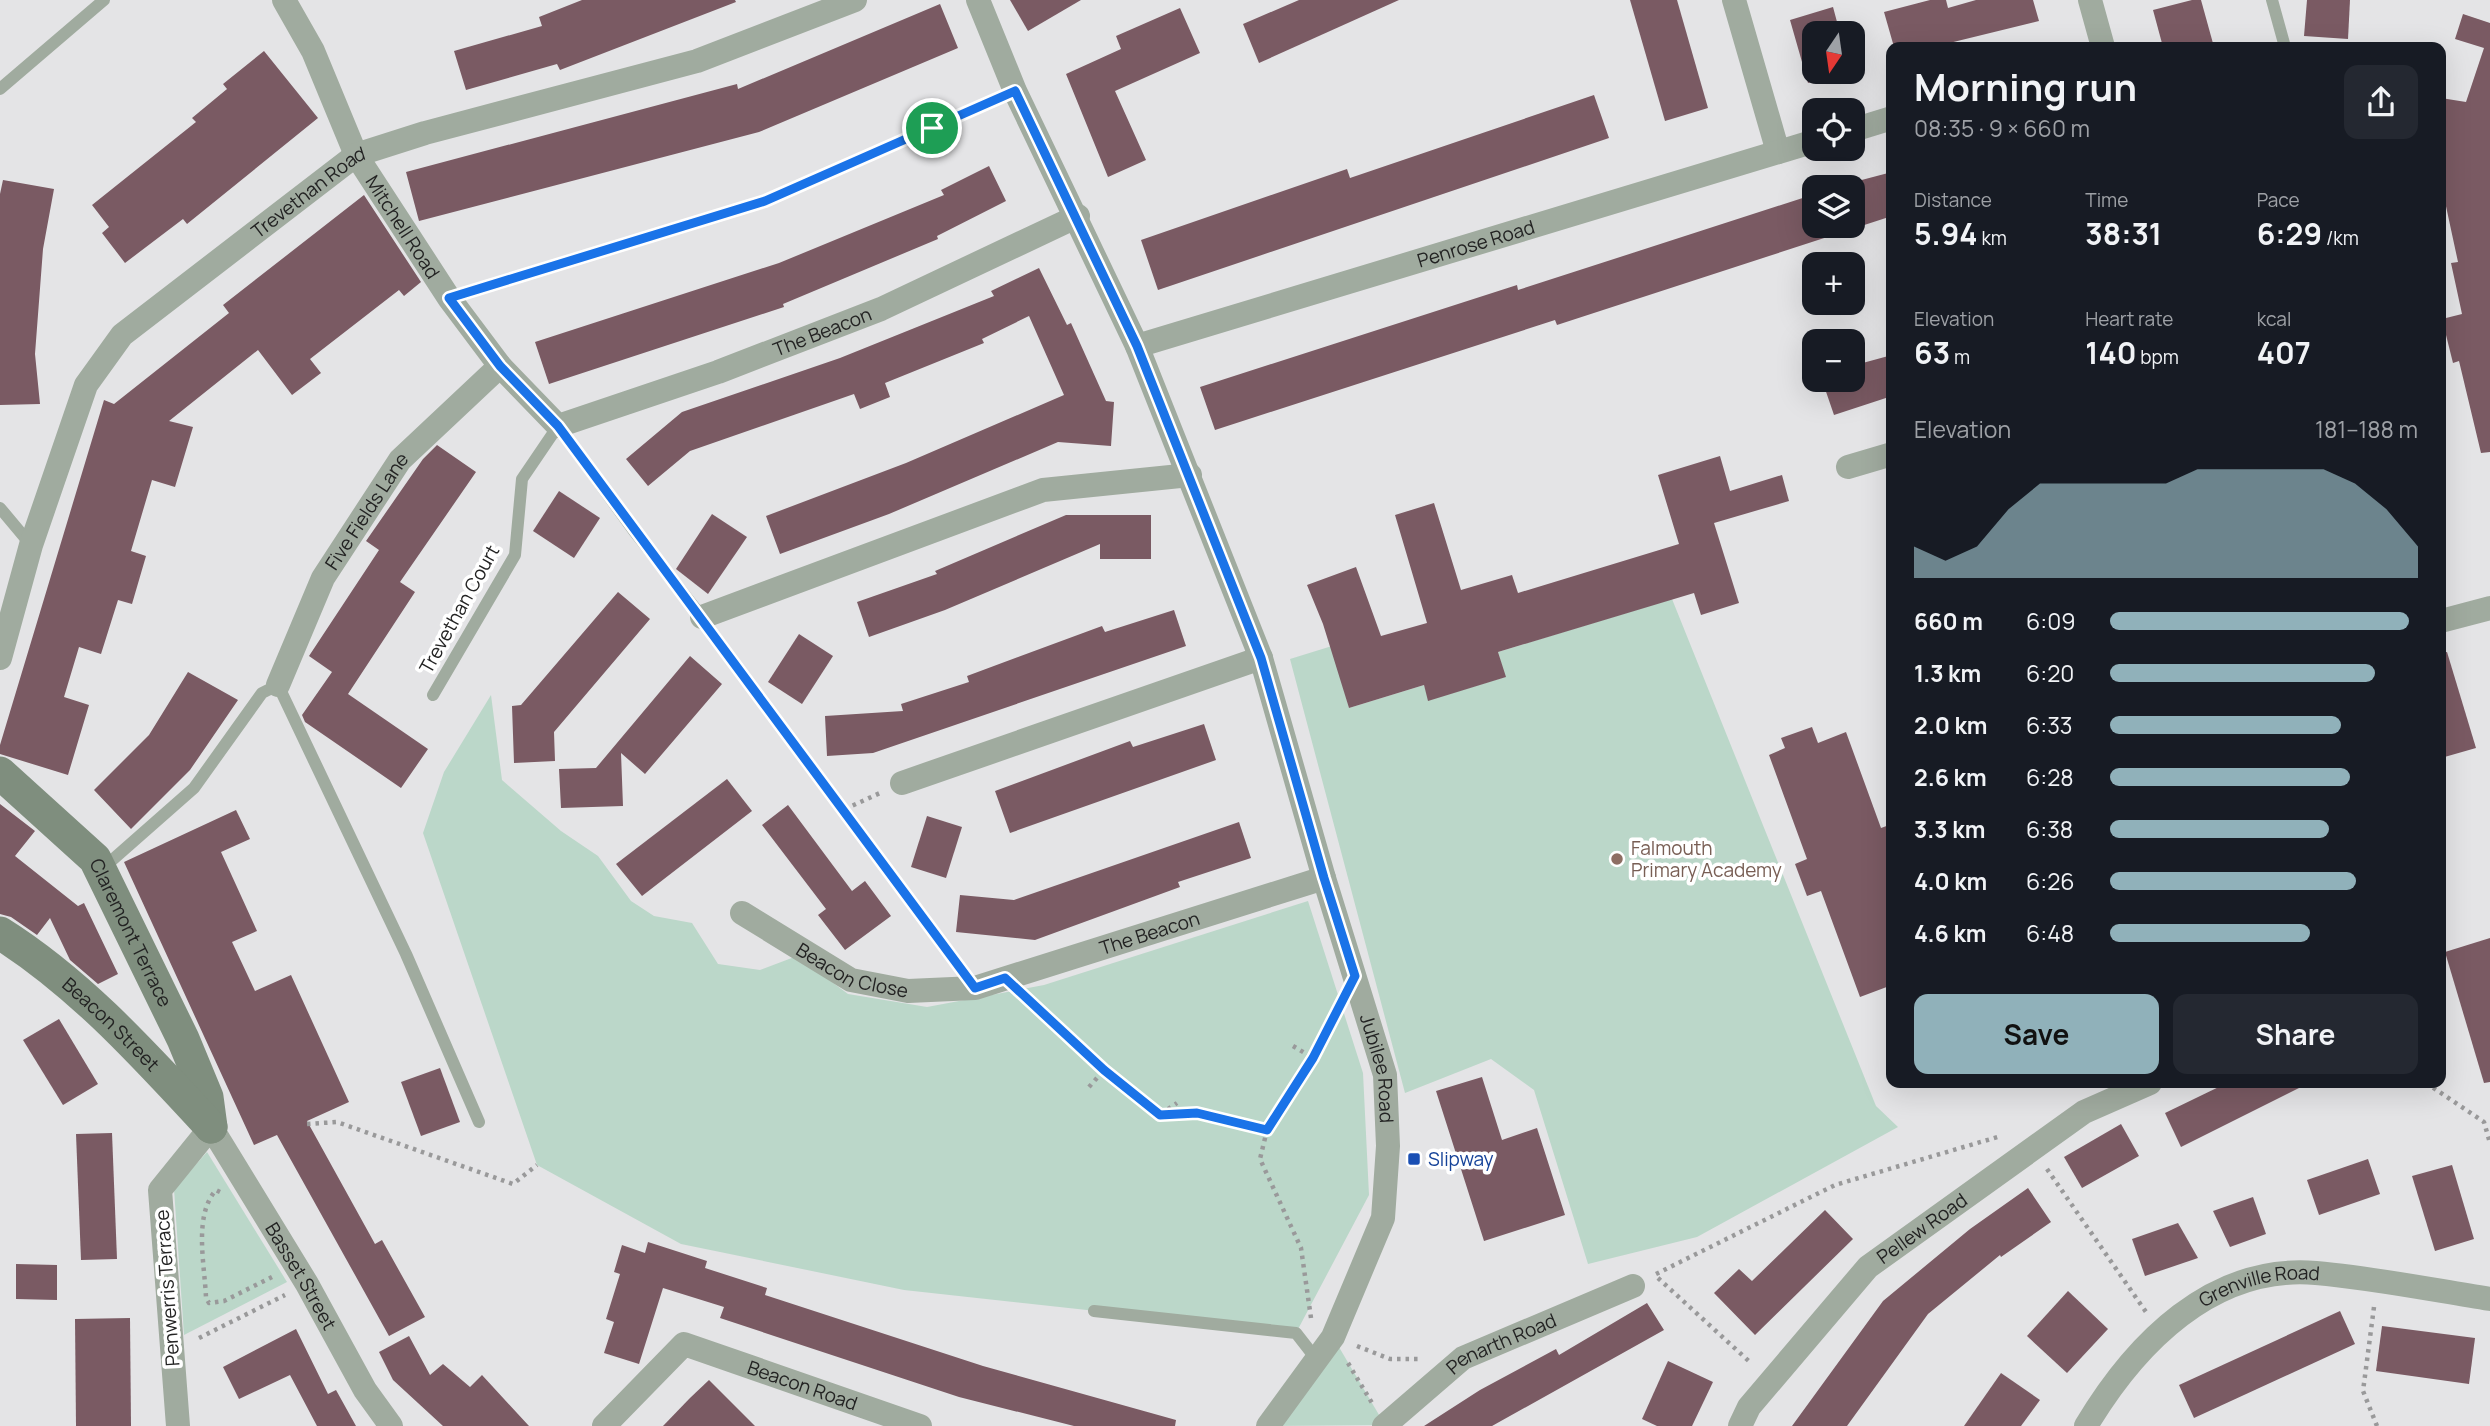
<!DOCTYPE html>
<html lang="en">
<head>
<meta charset="utf-8">
<style>
	:root { --surface:#171b24; --page:#242831; --text:#f1f3f6; --muted:#9ea1a6; --accent:#90b1ba }
	body { margin:0; font-family:Manrope,sans-serif; background:var(--page); color:var(--text); height:100vh; display:flex; flex-direction:column; font-size:26px; white-space:nowrap }
	* { box-sizing:border-box; margin:0 }
	p { font-size:23px; color:var(--muted) }
	.icon { flex:none; width:38px; height:38px; fill:none; stroke:currentColor; stroke-width:2; stroke-linecap:round; stroke-linejoin:round }
	.map { position:relative; flex:1; overflow:hidden }
	.drawer { position:absolute; left:1886px; top:42px; width:560px; height:1046px; display:flex; flex-direction:column; background:var(--surface); border-radius:14px; box-shadow:0 7px 28px #0002 }
	.drawer>* { flex:none }
	.needle { width:46px; rotate:193deg }
	.buttons { position:absolute; left:1802px; top:21px; display:grid; gap:14px }
	.buttons a { display:grid; place-items:center; width:63px; height:63px; border-radius:14px; background:var(--surface); box-shadow:0 7px 28px #0002; font-size:35px }
	.pin { position:absolute; display:grid; place-items:center; width:60px; height:60px; color:#fff; margin:-30px; border:4px solid #fff; border-radius:50%; box-shadow:0 2px 7px #0007 }
	.round { display:grid; place-items:center; flex:none; width:74px; height:74px; border-radius:14px; background:var(--page) }
	.overview { display:flex; align-items:center; justify-content:space-between; height:119px; padding:0 28px }
	h1 { font-size:38px; font-weight:700; line-height:52px }
	.figures { display:grid; grid-template-columns:repeat(3,1fr); gap:10px; height:119px; padding:7px 28px }
	.figures div { display:grid; align-content:center }
	.figures b { font-size:30px; font-weight:700 }
	.figures small { font-size:19px; font-weight:400 }
	.figures p { font-size:19px }
	.chart { height:196px; padding:14px 28px }
	.chart p { display:flex; justify-content:space-between }
	.chart svg { width:100%; height:126px; margin-top:7px; fill:var(--accent); opacity:.7 }
	.cta { display:flex; gap:14px; margin-top:auto; padding:14px 28px }
	.cta a { flex:1; height:80px; border-radius:14px; background:var(--accent); color:#111; font-size:28px; font-weight:700; line-height:80px; text-align:center }
	.cta a+a { background:var(--page); color:var(--text) }
	ul { padding:0 28px; list-style:none; font-size:23px }
	li { display:grid; grid-template-columns:112px 84px 1fr; align-items:center; height:52px }
	li i { height:18px; border-radius:9px; background:var(--accent) }
	.map>svg:first-child { display:block }
	.green { fill:#bbd7c9 }
	.building { fill:#7a5a63 }
	.lines { fill:none; stroke-linecap:round; stroke-linejoin:round }
	.path { stroke:#99999a; stroke-width:4.5; stroke-dasharray:3.5 5; stroke-linecap:butt }
	.lane { stroke:#a0ab9f; stroke-width:12 }
	.street { stroke:#a0ab9f; stroke-width:24 }
	.secondary { stroke:#7f8e7e; stroke-width:33 }
	.route-casing { stroke:#fff; stroke-width:14 }
	.route { stroke:#1a73e8; stroke-width:9 }
	.education-dot { fill:#8d6e63; stroke:#fff; stroke-width:2.5 }
	.transit-dot { fill:#1a4fb4; stroke:#fff; stroke-width:2.5 }
	.labels { text-anchor:middle; dominant-baseline:central; stroke-width:7; stroke-linejoin:round; paint-order:stroke }
	.street-label { font-size:19px; fill:#232323; stroke:#fff }
	.education-label { font-size:19px; fill:#785e54; stroke:#fff; text-anchor:start }
	.transit-label { font-size:19px; fill:#164399; stroke:#fff; text-anchor:start }
</style>
</head>
<body>
<div class="map">
<svg width="2490" height="1426" viewBox="0 0 2490 1426">
	<rect width="100%" height="100%" fill="#e4e4e6"/>
	<g class="green">
		<path d="M1672,599L1876,1106L1898,1127L1697,1237L1588,1264L1534,1090L1491,1059L1405,1093L1290,659L1332,646L1349,708L1424,685L1429,700L1505,677L1498,652Z"/>
		<path d="M491,695L502,780L561,831L598,856L631,901L654,916L692,923L718,964L760,970L797,956L848,994L927,1007L1044,985L1308,901L1363,1073L1369,1195L1296,1333L904,1290L681,1244L537,1165L423,833L444,772Z"/>
		<path d="M207,1152L287,1282L184,1335L174,1189Z"/>
		<path d="M1333,1337L1385,1425L1268,1426Z"/>
	</g>
	<g class="building">
		<path d="M582,0H735L736,2L560,70L557,64L466,90L454,51L542,26L539,17Z"/>
		<path d="M1010,0H1081L1028,31Z"/>
		<path d="M1299,0H1399L1259,63L1243,24Z"/>
		<path d="M1630,0H1677L1708,108L1665,121Z"/>
		<path d="M1930,0H1946L1948,8L1976,0H2033L2039,21L1933,47H1894L1884,12Z"/>
		<path d="M2192,0H2201L2214,47H2163L2153,10Z"/>
		<path d="M2307,0H2350L2348,39L2304,36Z"/>
		<path d="M940,4L958,48L759,132L419,221L406,172L737,84L738,89Z"/>
		<path d="M1833,7L1840,33H1815V72H1845L1808,83L1790,20Z"/>
		<path d="M1180,8L1200,53L1115,91L1146,160L1108,177L1066,74L1121,49L1116,36Z"/>
		<path d="M2463,14L2490,23V452L2481,453L2459,361L2453,363L2442,319L2462,314L2451,263L2458,262L2441,183V98L2466,102L2484,48L2455,39Z"/>
		<path d="M264,51L318,118L187,224L183,219L125,263L102,233L109,227L92,205L196,122L192,118L227,89L223,84Z"/>
		<path d="M1594,95L1609,138L1158,290L1141,240L1347,169L1350,178Z"/>
		<path d="M989,166L1006,201L937,236L938,239L783,304L784,307L549,384L535,342L779,263L944,195L941,190Z"/>
		<path d="M1892,172V216L1557,325L1555,320L1215,430L1200,387L1517,285L1518,290L1815,194V226H1853V187H1835Z"/>
		<path d="M3,180L54,189L43,249L35,354L40,404L0,405V194Z"/>
		<path d="M364,195L421,282L404,296L399,290L310,359L321,373L292,395L258,350L169,421L193,427L175,487L152,480L131,551L146,556L132,604L118,600L101,654L79,647L64,697L89,705L68,775L0,754V745L104,400L114,404L229,313L223,305Z"/>
		<path d="M1039,268L1067,325L1071,323L1106,401L1114,402L1111,446L1058,442L889,514L780,554L766,516L906,463L1064,395L1029,316L982,339L984,343L885,383L890,397L860,409L854,394L690,451L648,486L626,459L682,412L840,358L994,296L991,291Z"/>
		<path d="M1853,345L1859,364L1892,355V396L1834,415L1822,380H1853Z"/>
		<path d="M437,445L476,472L400,582L415,592L348,694L428,749L401,788L305,722L302,715L332,672L309,656L379,550L366,541L423,459Z"/>
		<path d="M1720,456L1730,491L1782,475L1789,501L1714,523L1739,603L1701,615L1694,593L1498,652L1506,677L1428,701L1424,685L1349,708L1323,624L1307,585L1356,567L1381,636L1427,623L1395,515L1434,503L1461,590L1512,575L1518,593L1679,544L1658,475Z"/>
		<path d="M559,491L600,518L574,558L533,531Z"/>
		<path d="M712,514L747,537L708,594L676,569Z"/>
		<path d="M1066,515H1151V559H1100V544L945,610L869,637L857,602L937,574L935,571Z"/>
		<path d="M618,592L650,619L554,732L555,761L514,763L512,706L521,705Z"/>
		<path d="M1174,610L1186,646L873,753L827,756L825,716L903,711L901,704L969,682L967,676L1102,626L1105,632Z"/>
		<path d="M799,634L833,656L802,704L768,682Z"/>
		<path d="M2447,652L2476,748L2441,758V653Z"/>
		<path d="M690,656L722,684L645,774L621,753L623,806L561,808L559,769L596,768Z"/>
		<path d="M188,672L238,700L190,770L131,829L94,790L149,735Z"/>
		<path d="M1204,724L1216,760L1010,833L995,791L1130,741L1133,747Z"/>
		<path d="M1812,727L1818,743L1846,732L1881,828L1892,824V985L1860,997L1821,891L1807,896L1795,864L1807,859L1769,755L1785,748L1781,738Z"/>
		<path d="M727,779L752,811L642,896L616,864Z"/>
		<path d="M0,804L35,831L15,856L78,906L84,903L118,974L98,984L70,960L50,918L37,935L11,917L0,914Z"/>
		<path d="M788,805L852,891L865,881L891,916L845,950L818,915L826,909L762,825Z"/>
		<path d="M236,810L250,839L221,852L257,931L232,942L255,991L291,975L349,1102L307,1121L375,1244L382,1240L425,1317L389,1336L277,1135L254,1145L124,862Z"/>
		<path d="M927,816L962,827L946,878L911,867Z"/>
		<path d="M1239,822L1251,858L1178,882L1180,887L1035,940L956,932L960,895L1014,900Z"/>
		<path d="M2490,938V1082L2484,1083L2445,952Z"/>
		<path d="M59,1019L98,1084L63,1105L23,1040Z"/>
		<path d="M440,1068L460,1122L421,1136L401,1082Z"/>
		<path d="M1482,1077L1502,1140L1537,1128L1565,1215L1484,1241L1436,1091Z"/>
		<path d="M2227,1083H2309L2181,1147L2165,1113Z"/>
		<path d="M2121,1124L2139,1156L2082,1188L2064,1157Z"/>
		<path d="M112,1133L117,1259L81,1260L76,1134Z"/>
		<path d="M2368,1159L2380,1194L2319,1215L2307,1180Z"/>
		<path d="M2452,1165L2474,1239L2435,1251L2412,1176Z"/>
		<path d="M2028,1188L2051,1222L2001,1257L2000,1255L1928,1314L1847,1426H1792L1883,1301L1970,1229Z"/>
		<path d="M2253,1197L2266,1234L2230,1247L2213,1211Z"/>
		<path d="M1825,1210L1853,1239L1755,1335L1714,1293L1739,1269L1752,1281Z"/>
		<path d="M2178,1223L2198,1258L2145,1276L2132,1239Z"/>
		<path d="M648,1242L707,1261L705,1268L767,1288L765,1295L983,1366L1176,1420L1175,1426H1074L959,1397L720,1318L724,1307L663,1288L639,1364L604,1353L614,1322L606,1319L620,1274L614,1272L622,1245L645,1253Z"/>
		<path d="M16,1264L57,1265V1300L16,1299Z"/>
		<path d="M2068,1291L2108,1329L2067,1373L2027,1336Z"/>
		<path d="M1647,1303L1664,1330L1492,1426H1424L1480,1390L1556,1349L1559,1355Z"/>
		<path d="M2340,1311L2355,1344L2194,1418L2179,1385Z"/>
		<path d="M130,1318L131,1426H76L75,1319Z"/>
		<path d="M2382,1326L2475,1338L2469,1384L2376,1371Z"/>
		<path d="M296,1329L328,1394L336,1390L356,1426H317L290,1375L239,1399L223,1367Z"/>
		<path d="M409,1336L430,1375L443,1364L470,1387L482,1375L529,1426H443L393,1380L379,1352Z"/>
		<path d="M1668,1361L1713,1382L1692,1426H1657L1642,1419Z"/>
		<path d="M2001,1373L2040,1400L2021,1426H1964Z"/>
		<path d="M709,1380L755,1426H663L690,1398Z"/>
	</g>
	<g class="lines">
		<g class="path">
			<path d="M717,638L957,963"/>
			<path d="M845,809L880,793"/>
			<path d="M1025,998L1104,1070L1160,1115L1197,1113L1267,1130"/>
			<path d="M1293,1046L1313,1058"/>
			<path d="M2426,1083L2484,1122L2490,1143"/>
			<path d="M1089,1087L1104,1070"/>
			<path d="M1161,1114L1177,1103"/>
			<path d="M307,1124L337,1122L513,1184L537,1165"/>
			<path d="M2047,1169L2146,1312"/>
			<path d="M220,1192L216,1190C193,1216 205,1266 206,1298L209,1303L224,1301L272,1277"/>
			<path d="M1656,1274L1835,1185L2001,1136"/>
			<path d="M1658,1278L1752,1364"/>
			<path d="M2374,1307L2363,1391L2377,1426"/>
			<path d="M1311,1318L1301,1248L1260,1159L1267,1130L1313,1058L1336,1013"/>
			<path d="M199,1338L285,1295"/>
			<path d="M1357,1346L1390,1359H1419"/>
			<path d="M1348,1363L1372,1403"/>
		</g>
		<g class="lane">
			<path d="M2272,0L2285,47"/>
			<path d="M0,89L104,0"/>
			<path d="M449,298L765,201L1015,91"/>
			<path d="M0,508L31,545"/>
			<path d="M433,695L515,555L522,479L558,426L634,531L702,617"/>
			<path d="M102,869L194,788L262,693L278,685L406,954L479,1122"/>
			<path d="M1094,1311L1296,1333L1317,1360"/>
		</g>
		<g class="street">
			<path id="s1" d="M284,0L313,51L356,155L449,298L500,366L558,426L718,372L881,309L1078,216"/>
			<path id="s2" d="M978,0L1015,91L1137,346L1261,658L1324,878L1385,1075L1388,1146L1383,1218L1333,1337L1268,1426"/>
			<path d="M1734,0L1778,152"/>
			<path d="M2090,0L2103,47"/>
			<path d="M1853,130L1892,118"/>
			<path id="s3" d="M1137,346L1815,141"/>
			<path d="M1848,467L1892,454"/>
			<path d="M702,617L1043,490L1190,475"/>
			<path d="M2441,621L2490,608"/>
			<path id="s4" d="M0,658L31,545L86,385L122,335L356,155L425,133L697,61L855,0"/>
			<path id="s5" d="M278,685L323,578L400,460L500,366"/>
			<path d="M902,783L1261,658"/>
			<path id="s6" d="M742,913L851,980L908,991L975,988L1324,878"/>
			<path id="s7" d="M178,1426L160,1190L211,1127L307,1284L365,1390L391,1426"/>
			<path id="s8" d="M604,1426L684,1344L920,1426"/>
			<path id="s9" d="M1384,1426L1463,1358L1633,1286"/>
			<path id="s10" d="M1740,1426L1749,1407L1868,1267L2084,1112L2150,1083"/>
			<path id="s11" d="M2086,1426C2135,1344 2212,1264 2316,1273C2374,1278 2433,1290 2490,1299"/>
		</g>
		<g class="secondary">
			<path id="s12" d="M0,773L95,859L183,1039L207,1097L211,1127"/>
			<path id="s13" d="M0,933C81,984 146,1057 211,1127"/>
		</g>
	</g>
	<g class="lines">
		<defs>
			<path id="route" d="M1015,91L1137,346L1261,658L1324,878L1355,976L1313,1058L1267,1130L1197,1113L1160,1115L1104,1070L1005,978L975,988L558,426L500,366L449,298L765,201Z"/>
		</defs>
		<use href="#route" class="route-casing"/>
		<use href="#route" class="route"/>
	</g>
	<circle class="education-dot" cx="1617" cy="859" r="7"/>
	<rect class="transit-dot" x="1407" y="1152" width="14" height="14" rx="3.5"/>
	<g class="labels">
		<g class="street-label">
			<text stroke="none"><textPath href="#s4" startOffset="583">Trevethan Road</textPath></text>
			<text stroke="none"><textPath href="#s1" startOffset="257">Mitchell Road</textPath></text>
			<text stroke="none"><textPath href="#s3" startOffset="354">Penrose Road</textPath></text>
			<text stroke="none"><textPath href="#s1" startOffset="791">The Beacon</textPath></text>
			<text stroke="none"><textPath href="#s5" startOffset="196">Five Fields Lane</textPath></text>
			<text transform="translate(459 609) rotate(-61)">Trevethan Court</text>
			<text stroke="none"><textPath href="#s6" startOffset="436">The Beacon</textPath></text>
			<text stroke="none"><textPath href="#s12" startOffset="210">Claremont Terrace</textPath></text>
			<text stroke="none"><textPath href="#s6" startOffset="126">Beacon Close</textPath></text>
			<text stroke="none"><textPath href="#s13" startOffset="144">Beacon Street</textPath></text>
			<text stroke="none"><textPath href="#s2" startOffset="1144">Jubilee Road</textPath></text>
			<text stroke="none"><textPath href="#s10" startOffset="271">Pellew Road</textPath></text>
			<text stroke="none"><textPath href="#s7" startOffset="492">Basset Street</textPath></text>
			<text transform="translate(167 1288) rotate(-94)">Penwerris Terrace</text>
			<text stroke="none"><textPath href="#s11" startOffset="233">Grenville Road</textPath></text>
			<text stroke="none"><textPath href="#s9" startOffset="145">Penarth Road</textPath></text>
			<text stroke="none"><textPath href="#s8" startOffset="240">Beacon Road</textPath></text>
		</g>
		<g class="education-label">
			<text x="1631" y="848">Falmouth<tspan x="1631" dy="22">Primary Academy</tspan></text>
		</g>
		<g class="transit-label">
			<text x="1428" y="1159">Slipway</text>
		</g>
	</g>
</svg>
<div class="buttons">
<a><svg class="needle" viewBox="-14 -14 28 28"><path d="M0-13l5 13h-10z" fill="#e53935"/><path d="M0 13l5-13h-10z" fill="#9ea1a6"/></svg></a>
<a><svg class="icon" aria-label="locate" viewBox="0 0 24 24"><circle cx="12" cy="12" r="6"/><path d="M12 2v4M12 18v4M2 12h4M18 12h4"/></svg></a>
<a><svg class="icon" aria-label="layers" viewBox="0 0 24 24"><path d="M12 4l9 5-9 5-9-5zM3 14l9 5 9-5"/></svg></a>
<a>+</a>
<a>−</a>
</div>
<div class="pin" style="left:932px;top:128px;background:#1e9e55"><svg class="icon" aria-label="arrive" viewBox="0 0 24 24"><path d="M6 21V4h12l-3 4 3 4H6"/></svg></div>
<section class="drawer">
<div class="overview"><div><h1>Morning run</h1><p>08:35 · 9 × 660 m</p></div><a class="round"><svg class="icon" aria-label="share" viewBox="0 0 24 24"><path d="M12 15V3M7 8l5-5 5 5M5 13v7h14v-7"/></svg></a></div>
<div class="figures">
<div><p>Distance</p><b>5.94<small> km</small></b></div>
<div><p>Time</p><b>38:31</b></div>
<div><p>Pace</p><b>6:29<small> /km</small></b></div>
</div>
<div class="figures">
<div><p>Elevation</p><b>63<small> m</small></b></div>
<div><p>Heart rate</p><b>140<small> bpm</small></b></div>
<div><p>kcal</p><b>407</b></div>
</div>
<div class="chart"><p><span>Elevation</span>181–188 m</p>
<svg viewBox="0 0 160 44" preserveAspectRatio="none"><path d="M0 44V33L10 38L20 33L30 20L40 11L50 11L60 11L70 11L80 11L90 6L100 6L110 6L120 6L130 6L140 11L150 20L160 33V44z"/></svg>
</div>
<ul>
<li><b>660 m</b>6:09<i style="width:97%"></i></li>
<li><b>1.3 km</b>6:20<i style="width:86%"></i></li>
<li><b>2.0 km</b>6:33<i style="width:75%"></i></li>
<li><b>2.6 km</b>6:28<i style="width:78%"></i></li>
<li><b>3.3 km</b>6:38<i style="width:71%"></i></li>
<li><b>4.0 km</b>6:26<i style="width:80%"></i></li>
<li><b>4.6 km</b>6:48<i style="width:65%"></i></li>
</ul>
<div class="cta"><a>Save</a><a>Share</a></div>
</section>
</div>
</body>
</html>
